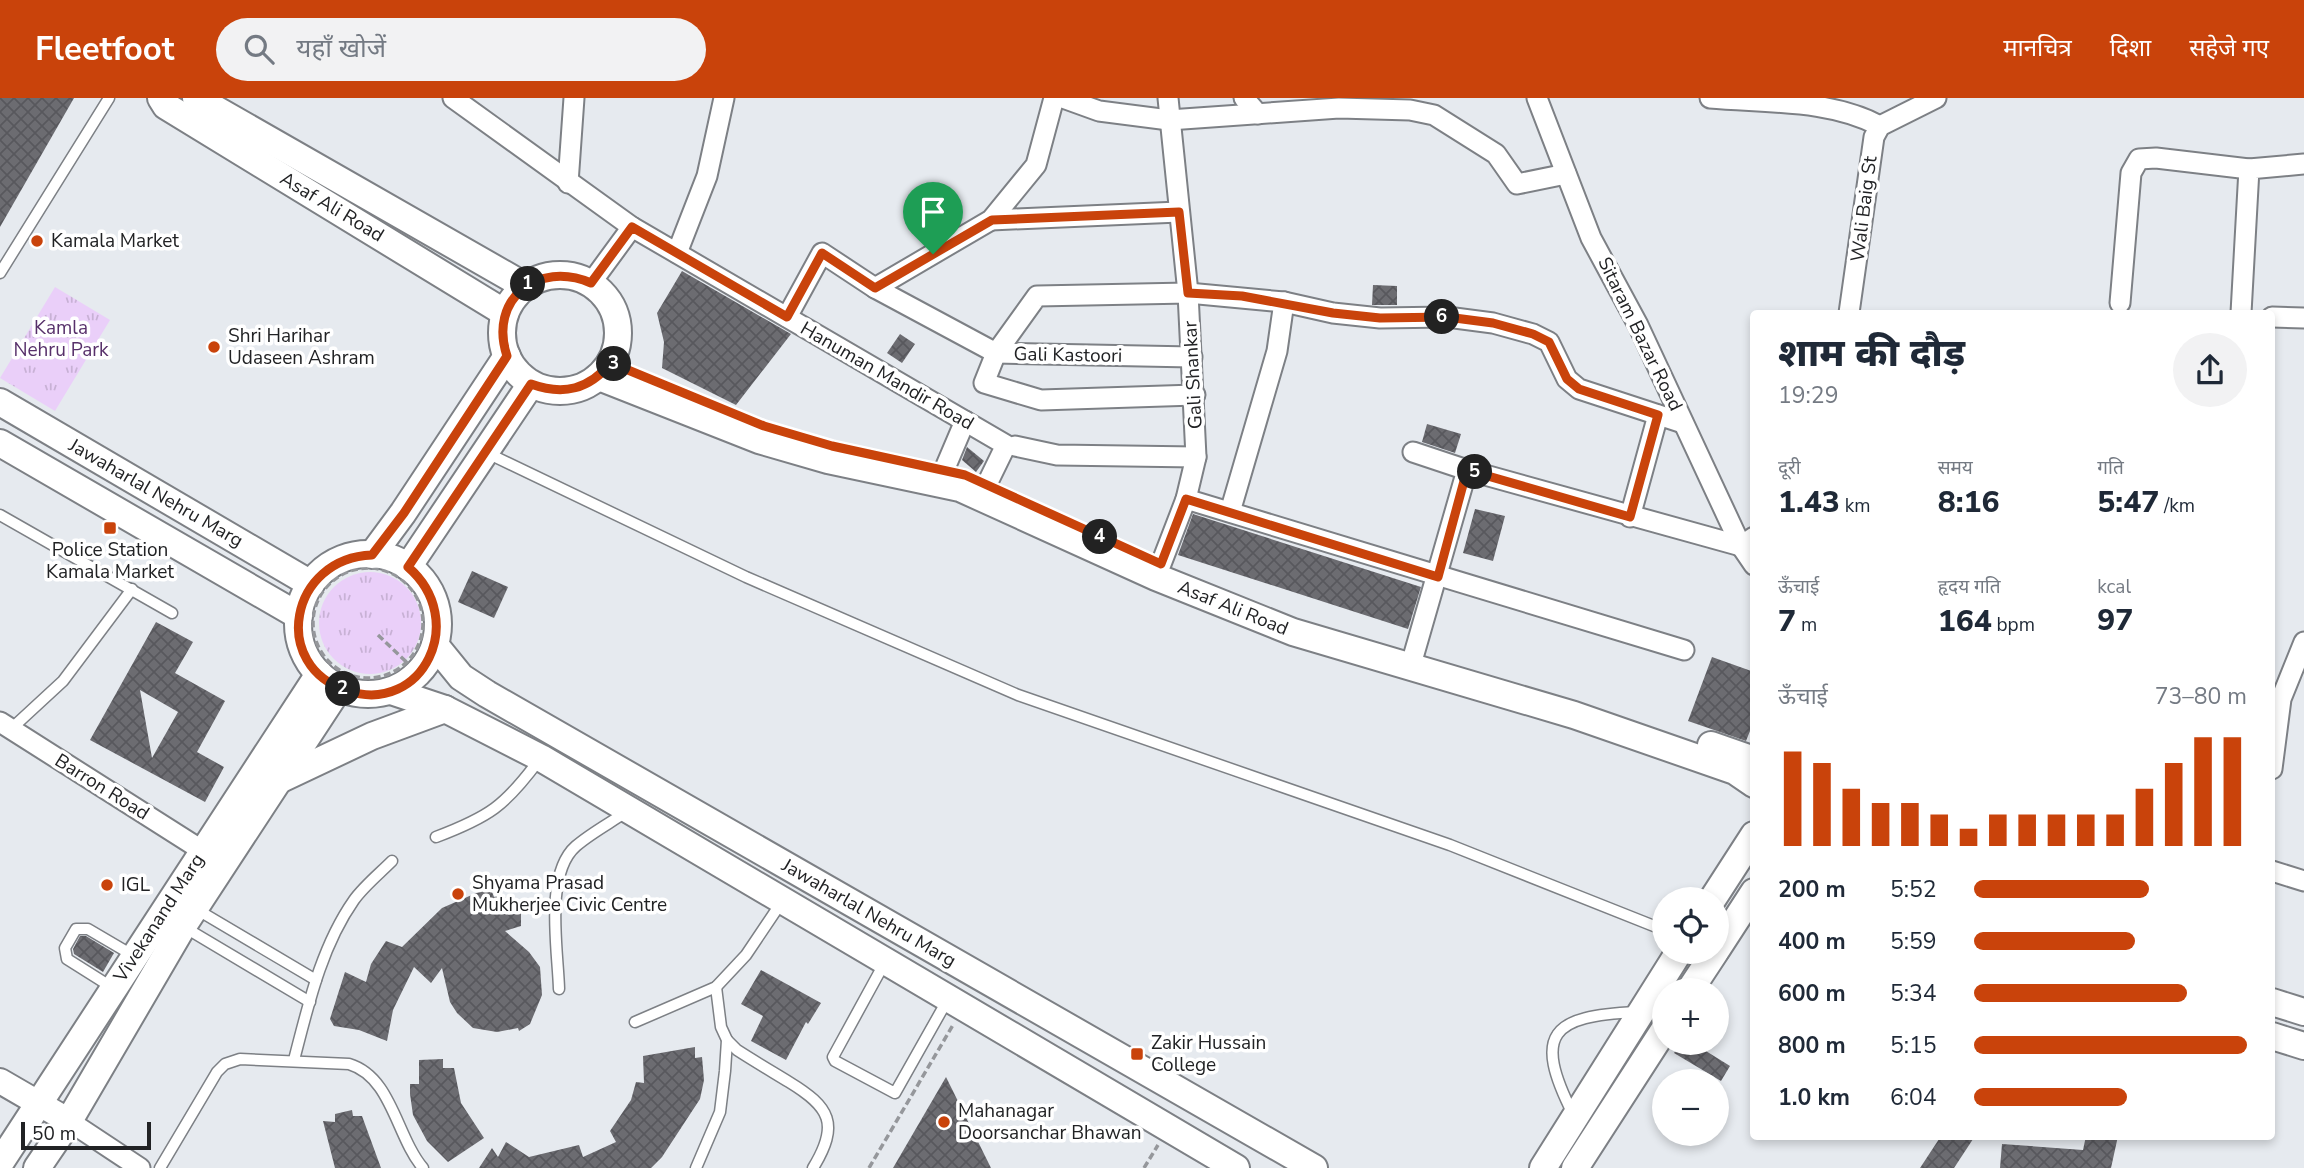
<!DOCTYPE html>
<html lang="hi">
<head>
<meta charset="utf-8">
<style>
	:root { --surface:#fff; --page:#f2f2f3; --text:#1f2937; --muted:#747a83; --accent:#c9430b }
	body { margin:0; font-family:"Nunito Sans","Noto Sans Devanagari",sans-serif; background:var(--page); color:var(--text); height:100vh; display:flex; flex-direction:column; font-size:26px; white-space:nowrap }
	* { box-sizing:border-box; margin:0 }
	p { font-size:23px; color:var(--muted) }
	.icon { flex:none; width:38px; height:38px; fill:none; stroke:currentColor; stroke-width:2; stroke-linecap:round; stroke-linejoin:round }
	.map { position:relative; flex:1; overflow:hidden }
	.panel { position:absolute; left:1750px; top:212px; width:525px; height:830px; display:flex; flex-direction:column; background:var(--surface); border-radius:7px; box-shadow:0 4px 10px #0003 }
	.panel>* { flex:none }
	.tools { position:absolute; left:1652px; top:789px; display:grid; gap:14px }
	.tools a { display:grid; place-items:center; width:77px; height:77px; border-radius:50%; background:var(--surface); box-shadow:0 4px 10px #0003; font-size:35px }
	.scale { position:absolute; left:21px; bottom:18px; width:130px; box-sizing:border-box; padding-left:7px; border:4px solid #212224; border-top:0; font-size:19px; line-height:24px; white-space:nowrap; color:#212224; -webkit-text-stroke:5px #fff; paint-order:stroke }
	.pin { position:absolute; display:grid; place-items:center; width:60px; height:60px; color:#fff; margin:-72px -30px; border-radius:50% 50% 50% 0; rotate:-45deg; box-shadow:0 0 7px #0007 }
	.pin .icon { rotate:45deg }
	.km { position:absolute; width:35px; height:35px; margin:-18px; border-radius:50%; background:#222; color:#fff; font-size:19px; line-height:35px; text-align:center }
	.round { display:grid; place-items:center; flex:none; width:74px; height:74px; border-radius:37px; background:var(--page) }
	.head { display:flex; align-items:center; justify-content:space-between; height:119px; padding:0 28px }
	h1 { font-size:38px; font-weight:800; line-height:52px }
	.metrics { display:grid; grid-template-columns:repeat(3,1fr); gap:10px; height:119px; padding:7px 28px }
	.metrics div { display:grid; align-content:center }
	.metrics b { font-size:30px; font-weight:800 }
	.metrics small { font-size:19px; font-weight:400 }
	.metrics p { font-size:19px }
	.chart { height:196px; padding:14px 28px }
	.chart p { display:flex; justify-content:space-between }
	.chart svg { width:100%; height:126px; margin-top:7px; stroke:var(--accent); stroke-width:6 }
	ul { padding:0 28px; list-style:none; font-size:23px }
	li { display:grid; grid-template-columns:112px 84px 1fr; align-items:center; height:52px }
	li i { height:18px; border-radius:9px; background:var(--accent) }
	header { display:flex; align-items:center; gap:42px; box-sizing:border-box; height:98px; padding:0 35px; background:var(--accent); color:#fff }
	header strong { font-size:33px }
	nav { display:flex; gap:38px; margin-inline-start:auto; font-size:24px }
	.search { width:490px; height:63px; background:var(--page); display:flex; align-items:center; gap:18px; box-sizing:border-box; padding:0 24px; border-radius:38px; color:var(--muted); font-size:26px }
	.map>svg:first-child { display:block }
	.park { fill:url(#park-tufts) }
	.building { fill:url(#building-cross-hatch); fill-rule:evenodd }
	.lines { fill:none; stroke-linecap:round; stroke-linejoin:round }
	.service-casing { stroke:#7d8085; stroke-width:13 }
	.minor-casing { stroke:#7d8085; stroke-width:23 }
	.tertiary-casing { stroke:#7d8085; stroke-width:28 }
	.secondary-casing { stroke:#7d8085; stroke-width:30 }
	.path { stroke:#95979b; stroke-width:3.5; stroke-dasharray:7 3.5; stroke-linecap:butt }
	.service { stroke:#fff; stroke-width:10 }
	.minor { stroke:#fff; stroke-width:19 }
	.tertiary { stroke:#fff; stroke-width:24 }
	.secondary { stroke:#fff; stroke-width:26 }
	.route-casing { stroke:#fff; stroke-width:14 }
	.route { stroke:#c9430b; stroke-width:9 }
	.poi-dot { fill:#c9430b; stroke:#fff; stroke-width:2.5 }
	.labels { text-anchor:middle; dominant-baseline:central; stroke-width:7; stroke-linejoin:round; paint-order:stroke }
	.street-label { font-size:19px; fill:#212224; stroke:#fff }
	.poi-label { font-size:19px; fill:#212224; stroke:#fff; text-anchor:start }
	.park-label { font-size:19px; fill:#57306a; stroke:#fff }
</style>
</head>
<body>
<header>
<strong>Fleetfoot</strong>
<div class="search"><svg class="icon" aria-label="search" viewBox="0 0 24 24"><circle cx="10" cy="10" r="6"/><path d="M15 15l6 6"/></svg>यहाँ खोजें</div>
<nav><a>मानचित्र</a><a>दिशा</a><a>सहेजे गए</a></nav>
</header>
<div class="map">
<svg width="2304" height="1070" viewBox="0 0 2304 1070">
	<defs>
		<pattern id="park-tufts" width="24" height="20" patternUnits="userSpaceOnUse" patternTransform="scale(1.75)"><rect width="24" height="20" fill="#eacff9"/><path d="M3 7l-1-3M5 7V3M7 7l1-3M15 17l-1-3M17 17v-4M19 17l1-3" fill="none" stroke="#c8b1d5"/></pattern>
		<pattern id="building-cross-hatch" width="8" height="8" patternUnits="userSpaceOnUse" patternTransform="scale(1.75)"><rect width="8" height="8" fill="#6c6c71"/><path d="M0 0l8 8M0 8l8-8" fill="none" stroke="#58585d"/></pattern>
	</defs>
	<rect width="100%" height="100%" fill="#e6eaef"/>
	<g class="park">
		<path d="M55,189L110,222L55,313L0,280Z"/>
		<circle cx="370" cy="525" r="51"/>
	</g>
	<g class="building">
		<path d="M0,0H74L0,129Z"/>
		<path d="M682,173L791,236L736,307L662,270L664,244L657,215Z"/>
		<path d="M1373,187L1397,188V207H1372Z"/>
		<path d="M900,236L915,246L902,265L887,255Z"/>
		<path d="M1427,326L1461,336L1455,355L1422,344Z"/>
		<path d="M967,349L984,363L976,374L962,362Z"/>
		<path d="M1475,411L1505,418L1493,463L1463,455Z"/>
		<path d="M1193,416L1421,489L1408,531L1178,457Z"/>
		<path d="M472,473L508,489L494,520L458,504Z"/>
		<path d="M156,524L193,544L175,575L225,603L197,654L224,669L205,704L90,642ZM140,592L178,614L152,660Z"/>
		<path d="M1712,559L1754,574V623L1746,643L1688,623Z"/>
		<path d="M490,789L494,799L502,797L521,812V828L505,833L529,854L540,869L542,897L530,926L519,933L518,930L497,934L473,930L457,915L450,904L442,870L431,885L414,869L393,912L387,943L359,932L334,928L330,921L345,874L366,884L371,866L386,843L402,849L442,810Z"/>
		<path d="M80,838H86L114,855L103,874L74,856L73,851Z"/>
		<path d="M761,872L821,905L808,926L806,924L786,962L751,943L763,918L741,906Z"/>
		<path d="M1680,945H1693L1730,968L1721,983L1674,955Z"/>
		<path d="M695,949V960L702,959L704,982L700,1001L662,1059L651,1070H479L492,1050L498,1059L506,1044L529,1059L579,1047L583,1059L616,1044L610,1033L631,1002L636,984L644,985L643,958Z"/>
		<path d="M443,961V970H454L461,1005L484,1040L448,1064L427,1043L413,1017L410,996V986H419V962Z"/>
		<path d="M946,979L991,1070H893Z"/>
		<path d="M352,1012L353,1018H362L381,1070H335L323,1023L335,1024V1016Z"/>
		<path d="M1941,1038H1975L1954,1070H1920Z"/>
		<path d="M2086,1038H2118L2111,1070H2000L2002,1046L2083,1052Z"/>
	</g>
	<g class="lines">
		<defs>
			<g id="service">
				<path d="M0,175L109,0"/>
				<path d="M487,355L746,479L1018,597L1450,747L1664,832"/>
				<path d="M0,417L172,515"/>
				<path d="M11,631L63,583L132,491"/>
				<path d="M436,739C489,719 505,708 539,662"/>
				<path d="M196,811L316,882"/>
				<path d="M184,829L310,904"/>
				<path d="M885,864L833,959L835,963L895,995L948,901"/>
				<path d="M113,890L67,861L65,850L76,831H88L134,858"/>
				<path d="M559,891C558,852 544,776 576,748C591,735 610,725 626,714"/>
				<path d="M635,924L716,889L746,857L781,805"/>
				<path d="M727,942L737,952C754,963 771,973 789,984C830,1009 840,1026 813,1070"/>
				<path d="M294,962C308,908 321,849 354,802C364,788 379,776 392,763"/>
				<path d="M1573,1016C1532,935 1552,918 1636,914"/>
				<path d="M160,1070L217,974L225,966L240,961L349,966C392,979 396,1038 423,1070"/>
				<path d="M696,1070L720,1014L725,973L727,942L721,929L716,889"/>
			</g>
			<g id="minor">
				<path d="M453,0L632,129L1006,347L986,388"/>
				<path d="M1063,0L1099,13L1169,22L1339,10L1410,12L1434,17L1496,56L1517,86L1566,76"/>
				<path d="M1244,0L1258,16"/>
				<path d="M1537,0L1591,140L1638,227L1741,448L1754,467"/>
				<path d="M1710,0C1766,5 1830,1 1880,28"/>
				<path d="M568,85L574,0"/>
				<path d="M991,122L1179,114"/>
				<path d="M677,155L707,78L724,0"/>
				<path d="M591,185L632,129"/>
				<path d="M875,190L996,255L1192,259"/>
				<path d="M2120,205L2131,75L2139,61L2156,60L2249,71"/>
				<path d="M1849,215L1874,39L1880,28L1936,0"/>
				<path d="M2241,215L2249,71L2304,66"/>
				<path d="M787,219L822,155L875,190L991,122L1036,67L1054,0"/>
				<path d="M2272,219L2304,220"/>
				<path d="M1195,297L1041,302L984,285L996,255L1037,198L1188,195L1284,204L1333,215L1380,220L1447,219L1493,225L1533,236L1549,244L1567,281L1579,291L1683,325"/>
				<path d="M1015,348L1057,357L1196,359"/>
				<path d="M1413,354L1467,372L1741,448L1754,439"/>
				<path d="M945,370L965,323"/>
				<path d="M1186,401L1684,552"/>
				<path d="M1230,414L1277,253L1284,204"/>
				<path d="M1630,419L1658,317"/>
				<path d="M1161,466L1186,401L1196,359L1188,195L1168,0"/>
				<path d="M1414,556L1467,372"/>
				<path d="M0,624L203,753"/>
				<path d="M2272,671L2281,601L2304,544"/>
				<path d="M2272,773L2304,783"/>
				<path d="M69,1023L140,1070"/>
			</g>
			<path id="tertiary" d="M0,983L69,1023"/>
			<g id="secondary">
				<path d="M161,0L166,8L505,215"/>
				<path d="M196,0L525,188"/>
				<circle cx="560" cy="235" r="58"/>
				<path d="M599,279L759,342L828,362L960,390L1156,479L1293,534L1574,617L1735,673L1754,686"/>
				<path d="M0,304L311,486"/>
				<path d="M0,345L299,518"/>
				<circle cx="368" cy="526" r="70"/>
				<path d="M372,457L403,415L507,258"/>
				<path d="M408,469L531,286"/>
				<path d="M435,547L461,579L487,596L1314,1070"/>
				<path d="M391,593L445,611L541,660L1236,1070"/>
				<path d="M1711,647L1754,662"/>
				<path d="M279,682L372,638L445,611"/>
				<path d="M1712,802L1754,737"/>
				<path d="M1717,851L1754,794"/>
				<path d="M1690,892L1715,854"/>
				<path d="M2272,904L2304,914"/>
				<path d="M2272,938L2304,948"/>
				<path d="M0,1065L319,576"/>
				<path d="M37,1070L69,1023L183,828L339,590"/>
				<path d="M1543,1070L1679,854"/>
				<path d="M1575,1070L1664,932"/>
			</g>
		</defs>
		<use href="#service" class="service-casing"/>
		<use href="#minor" class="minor-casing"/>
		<use href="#tertiary" class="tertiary-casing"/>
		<use href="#secondary" class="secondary-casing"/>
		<g class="path">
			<circle cx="368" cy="525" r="55"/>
			<path d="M378,537L418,575"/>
			<path d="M869,1070L953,927"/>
			<path d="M1144,1070L1158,1047"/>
		</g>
		<use href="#service" class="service"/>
		<use href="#minor" class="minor"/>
		<use href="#tertiary" class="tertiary"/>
		<use href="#secondary" class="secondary"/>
	</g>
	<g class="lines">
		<defs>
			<path id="route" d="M1179,114L1188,195L1242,198L1333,215L1380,220L1447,219L1493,225L1533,236L1549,244L1567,281L1579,291L1658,317L1630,419L1467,372L1438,479L1186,401L1161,466L965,377L832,348L764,328L611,265C589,291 564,298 531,286L408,469C469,522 423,617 348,593C269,568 290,460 372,457L404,415L507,258C488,201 538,162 591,185L632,129L787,219L822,155L875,190L992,122Z"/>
		</defs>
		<use href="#route" class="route-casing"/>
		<use href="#route" class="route"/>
	</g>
	<g class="poi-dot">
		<circle cx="37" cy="143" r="7"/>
		<circle cx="214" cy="249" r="7"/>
		<rect x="103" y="423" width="14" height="14" rx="3.5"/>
		<circle cx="107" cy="787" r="7"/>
		<circle cx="458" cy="796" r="7"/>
		<rect x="1130" y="949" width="14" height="14" rx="3.5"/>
		<circle cx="944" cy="1024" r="7"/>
	</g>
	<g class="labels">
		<g class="street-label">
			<text transform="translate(332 109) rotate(31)">Asaf Ali Road</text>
			<text transform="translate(1864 111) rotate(-83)">Wali Baig St</text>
			<text transform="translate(1640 236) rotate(64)">Sitaram Bazar Road</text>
			<text transform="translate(1068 257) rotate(1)">Gali Kastoori</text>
			<text transform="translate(1193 277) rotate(-93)">Gali Shankar</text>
			<text transform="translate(887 278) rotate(30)">Hanuman Mandir Road</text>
			<text transform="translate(156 395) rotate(30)">Jawaharlal Nehru Marg</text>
			<text transform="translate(1233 510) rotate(22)">Asaf Ali Road</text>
			<text transform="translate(102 689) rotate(32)">Barron Road</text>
			<text transform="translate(869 815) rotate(30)">Jawaharlal Nehru Marg</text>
			<text transform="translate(159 820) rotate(-57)">Vivekanand Marg</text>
		</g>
		<g class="poi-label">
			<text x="51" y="143">Kamala Market</text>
			<text x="228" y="238">Shri Harihar<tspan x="228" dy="22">Udaseen Ashram</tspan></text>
			<text x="110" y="452" text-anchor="middle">Police Station<tspan x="110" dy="22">Kamala Market</tspan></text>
			<text x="472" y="785">Shyama Prasad<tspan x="472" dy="22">Mukherjee Civic Centre</tspan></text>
			<text x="121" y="787">IGL</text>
			<text x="1151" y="945">Zakir Hussain<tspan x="1151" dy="22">College</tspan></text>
			<text x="958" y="1013">Mahanagar<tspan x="958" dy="22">Doorsanchar Bhawan</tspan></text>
		</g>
		<g class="park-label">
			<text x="61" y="230">Kamla<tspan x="61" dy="22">Nehru Park</tspan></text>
		</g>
	</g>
</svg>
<div class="tools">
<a><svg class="icon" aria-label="locate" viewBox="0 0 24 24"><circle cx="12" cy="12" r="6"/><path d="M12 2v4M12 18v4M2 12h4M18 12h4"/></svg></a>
<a>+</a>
<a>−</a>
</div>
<div class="scale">50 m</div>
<div class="pin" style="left:933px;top:156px;background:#1e9e55"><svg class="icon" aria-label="arrive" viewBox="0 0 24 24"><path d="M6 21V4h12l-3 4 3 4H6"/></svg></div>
<b class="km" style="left:528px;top:186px">1</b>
<b class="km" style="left:343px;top:591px">2</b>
<b class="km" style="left:614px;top:266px">3</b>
<b class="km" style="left:1100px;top:439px">4</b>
<b class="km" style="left:1475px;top:374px">5</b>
<b class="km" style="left:1442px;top:219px">6</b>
<section class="panel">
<div class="head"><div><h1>शाम की दौड़</h1><p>19:29</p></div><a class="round"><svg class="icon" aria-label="share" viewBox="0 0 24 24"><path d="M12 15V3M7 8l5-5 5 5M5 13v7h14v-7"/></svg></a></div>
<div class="metrics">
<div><p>दूरी</p><b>1.43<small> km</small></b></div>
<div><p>समय</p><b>8:16</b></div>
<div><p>गति</p><b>5:47<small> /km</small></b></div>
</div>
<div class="metrics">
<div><p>ऊँचाई</p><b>7<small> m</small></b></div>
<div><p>हृदय गति</p><b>164<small> bpm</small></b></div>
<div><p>kcal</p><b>97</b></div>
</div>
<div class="chart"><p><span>ऊँचाई</span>73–80 m</p>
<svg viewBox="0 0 160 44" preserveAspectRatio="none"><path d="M5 44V11M15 44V15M25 44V24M35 44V29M45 44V29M55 44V33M65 44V38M75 44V33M85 44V33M95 44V33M105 44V33M115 44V33M125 44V24M135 44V15M145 44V6M155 44V6"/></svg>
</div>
<ul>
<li><b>200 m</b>5:52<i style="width:64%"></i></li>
<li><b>400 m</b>5:59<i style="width:59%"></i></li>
<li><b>600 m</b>5:34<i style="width:78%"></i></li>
<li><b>800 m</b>5:15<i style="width:100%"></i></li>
<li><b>1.0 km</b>6:04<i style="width:56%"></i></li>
</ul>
</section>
</div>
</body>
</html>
